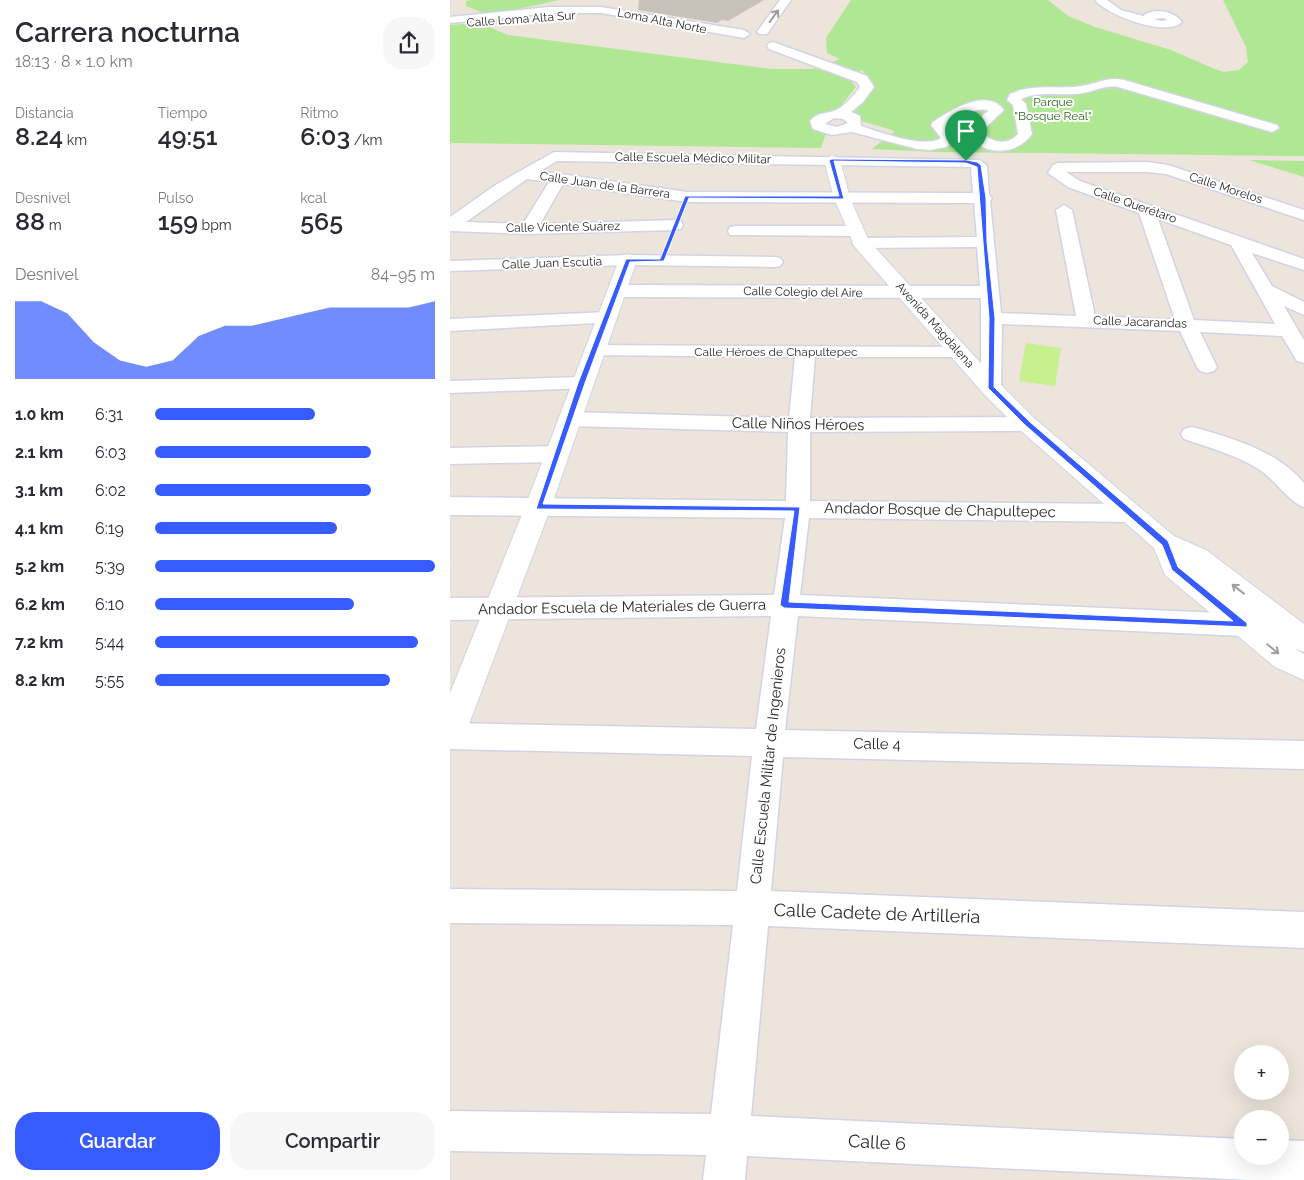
<!DOCTYPE html>
<html lang="es">
<head>
<meta charset="utf-8">
<style>
	:root { --surface:#fff; --page:#f7f7f7; --text:#2b2b33; --muted:#7c7c81; --accent:#365cff }
	body { margin:0; font-family:Raleway,sans-serif; background:var(--page); color:var(--text); height:100vh; display:flex; flex-direction:column; font-size:19px; white-space:nowrap }
	* { box-sizing:border-box; margin:0 }
	p { font-size:16px; color:var(--muted) }
	.icon { flex:none; width:28px; height:28px; fill:none; stroke:currentColor; stroke-width:2; stroke-linecap:round; stroke-linejoin:round }
	.map { position:relative; flex:1; overflow:hidden }
	.drawer { display:flex; flex-direction:column; background:var(--surface); width:450px }
	.drawer>* { flex:none }
	.fabs { position:absolute; left:784px; top:1045px; display:grid; gap:10px }
	.fabs a { display:grid; place-items:center; width:55px; height:55px; border-radius:50%; background:var(--surface); box-shadow:0 5px 20px #0002; font-size:25px }
	.pin { position:absolute; display:grid; place-items:center; width:42px; height:42px; color:#fff; margin:-51px -21px; border-radius:50% 50% 50% 0; rotate:-45deg; box-shadow:0 0 5px #0007 }
	.pin .icon { rotate:45deg }
	.round { display:grid; place-items:center; flex:none; width:52px; height:52px; border-radius:20px; background:var(--page) }
	.headline { display:flex; align-items:center; justify-content:space-between; height:85px; padding:0 15px }
	h1 { font-size:28px; font-weight:600; line-height:38px }
	.metrics { display:grid; grid-template-columns:repeat(3,1fr); gap:8px; height:85px; padding:5px 15px }
	.metrics div { display:grid; align-content:center }
	.metrics b { font-size:25px; font-weight:600 }
	.metrics small { font-size:14px; font-weight:400 }
	.metrics p { font-size:14px }
	.chart { height:140px; padding:10px 15px }
	.chart p { display:flex; justify-content:space-between }
	.chart svg { width:100%; height:90px; margin-top:5px; fill:var(--accent); opacity:.7 }
	.button { display:flex; gap:10px; margin-top:auto; padding:10px 15px }
	.button a { flex:1; height:58px; border-radius:20px; background:var(--accent); color:#fff; font-size:20px; font-weight:600; line-height:58px; text-align:center }
	.button a+a { background:var(--page); color:var(--text) }
	ul { padding:0 15px; list-style:none; font-size:16px }
	li { display:grid; grid-template-columns:80px 60px 1fr; align-items:center; height:38px }
	li i { height:12px; border-radius:6px; background:var(--accent) }
	main { display:flex; flex:1; min-height:0 }
	.map>svg:first-child { display:block }
	.green { fill:#b0e793 }
	.pitch { fill:#c7f08e }
	.building { fill:#c8c2ba }
	.lines { fill:none; stroke-linecap:round; stroke-linejoin:round }
	.minor-casing { stroke:#d0d4e4; stroke-width:3 }
	.tertiary-casing { stroke:#d0d4e4; stroke-width:2 }
	.secondary-casing { stroke:#d0d4e4; stroke-width:2 }
	.minor { fill:#fff; fill-rule:evenodd }
	.tertiary { fill:#fff; fill-rule:evenodd }
	.secondary { fill:#fff; fill-rule:evenodd }
	.oneway { stroke:#9f9f9f }
	.route { fill:#365cff; stroke:#fff; fill-rule:evenodd }
	.labels { text-anchor:middle; dominant-baseline:central; stroke-width:4; stroke-linejoin:round; paint-order:stroke }
	.far-street-label { font-size:12px; fill:#2a2a2a; stroke:#fff }
	.far-park-label { font-size:12px; fill:#276c15; stroke:#fff }
	.street-label { font-size:15px; fill:#2a2a2a; stroke:#fff }
	.near-street-label { font-size:18px; fill:#2a2a2a; stroke:#fff }
</style>
</head>
<body>
<main>
<section class="drawer">
<div class="headline"><div><h1>Carrera nocturna</h1><p>18:13 · 8 × 1.0 km</p></div><a class="round"><svg class="icon" aria-label="share" viewBox="0 0 24 24"><path d="M12 15V3M7 8l5-5 5 5M5 13v7h14v-7"/></svg></a></div>
<div class="metrics">
<div><p>Distancia</p><b>8.24<small> km</small></b></div>
<div><p>Tiempo</p><b>49:51</b></div>
<div><p>Ritmo</p><b>6:03<small> /km</small></b></div>
</div>
<div class="metrics">
<div><p>Desnivel</p><b>88<small> m</small></b></div>
<div><p>Pulso</p><b>159<small> bpm</small></b></div>
<div><p>kcal</p><b>565</b></div>
</div>
<div class="chart"><p><span>Desnivel</span>84–95 m</p>
<svg viewBox="0 0 160 44" preserveAspectRatio="none"><path d="M0 44V6L10 6L20 12L30 26L40 35L50 38L60 35L70 23L80 18L90 18L100 15L110 12L120 9L130 9L140 9L150 9L160 6V44z"/></svg>
</div>
<ul>
<li><b>1.0 km</b>6:31<i style="width:57%"></i></li>
<li><b>2.1 km</b>6:03<i style="width:77%"></i></li>
<li><b>3.1 km</b>6:02<i style="width:77%"></i></li>
<li><b>4.1 km</b>6:19<i style="width:65%"></i></li>
<li><b>5.2 km</b>5:39<i style="width:100%"></i></li>
<li><b>6.2 km</b>6:10<i style="width:71%"></i></li>
<li><b>7.2 km</b>5:44<i style="width:94%"></i></li>
<li><b>8.2 km</b>5:55<i style="width:84%"></i></li>
</ul>
<div class="button"><a>Guardar</a><a>Compartir</a></div>
</section>
<div class="map">
<svg width="854" height="1180" viewBox="0 0 854 1180">
	<rect width="100%" height="100%" fill="#ede5db"/>
	<g class="green">
		<path d="M22,0H109L64,10L58,19L39,27L58,35L322,69H363L390,59L377,53L376,38L401,0H598L618,16L645,27L721,50L765,69L774,72L789,70L798,62L796,47L773,0H854V156L486,152L422,149L445,131L412,121L401,114L415,99L421,81L412,70L399,79L406,87L389,108L360,120L361,128L376,133L371,148L0,143V25L39,22L31,12L16,6V1Z"/>
		<path d="M799,160L854,161V177Z"/>
	</g>
	<path class="pitch" d="M576,343L611,348L605,386L569,381Z"/>
	<path class="building" d="M189,0H314L278,21L272,20L267,23L188,10Z"/>
	<g class="lines">
		<defs>
			<g id="minor">
				<path d="M330,0H341L317,34H309L307,32Z"/>
				<path d="M645,0H657L671,10L693,16C704,7 724,11 732,22C716,38 657,15 645,0ZM713,18L718,20L711,21L704,19Z"/>
				<path d="M99,7H151L294,30L300,34L294,38L151,13H99L0,23V17Z"/>
				<path d="M323,42L417,76L424,87L413,102L401,112L410,116L411,126C430,132 474,149 491,138L481,125L483,122C500,111 537,87 554,110L535,128L534,135C545,143 558,145 568,134L563,105L557,100L560,94C584,83 606,90 631,86C647,84 656,76 674,80L827,125L829,128L822,132L668,87C655,85 646,91 633,93C613,97 591,90 571,99L576,104L582,134C568,154 536,158 520,136L523,124L539,110C523,107 509,117 496,126L506,139L496,147L480,150L467,149L402,132L382,135L363,129L360,121C367,112 377,114 386,110C395,106 405,94 410,87L407,82L319,49L317,46L319,43ZM384,118L393,119L398,123L387,127L375,124Z"/>
				<path d="M104,152L530,160L537,166L539,195L542,198L540,201L551,313L626,316L606,210L614,205L622,210L645,316L725,320L689,213L618,187L598,173L603,165L608,163L697,162L718,165L854,210V220L716,174L697,172H616L630,181L854,259V270L802,253L822,286L854,302V315L834,306L854,340V363L847,361L832,336L750,332L767,367L764,371L757,373L750,371L747,367L730,331L552,324L551,388L548,393L541,395L534,393L531,388V298L167,297L160,295L158,291L160,287L167,285L530,286L527,247L411,248L405,247L402,243L405,239L411,238L527,237L524,203L237,202L113,184L90,224L225,220L231,221L233,225L231,229L225,230L78,234L0,231V217L47,184ZM107,161L521,167L523,193L237,192L90,171ZM77,179L99,182L73,224L16,222ZM708,219L781,245L825,324L744,320Z"/>
				<path d="M286,226H404L410,227L412,231L410,235L404,236L280,235L278,231L280,227Z"/>
				<path d="M178,255L324,257L330,258L333,262L330,266L324,267L178,265L0,271V261Z"/>
				<path d="M157,312L164,314L167,318L164,322L0,331V319Z"/>
				<path d="M144,345L515,347L518,351L515,355L508,357H365L360,418L577,417L585,419L588,424L585,429L577,431L360,432V501L680,504L689,507L692,513L689,519L680,522L359,518L350,595L794,614L804,617L808,625L804,633L794,636L348,616L335,730L854,741V769L333,757L321,891L854,912V948L318,926L301,1116L792,1139V1156H830V1140L854,1141V1180H800L297,1156L295,1180H253L256,1155L0,1151V1111L261,1114L283,925L0,923V889L287,891L302,756L0,749V723L306,729L321,616L0,620V598L324,595L335,518L0,515V497L336,501L338,432L119,426L111,424L108,419L111,414L119,412L339,418L345,357L137,355L134,351L137,347Z"/>
				<path d="M132,377L139,378L142,383L139,388L0,393V381Z"/>
				<path d="M742,427C780,437 828,451 854,483V507C840,503 825,480 810,470C787,455 760,448 734,439L731,434L734,429Z"/>
				<path d="M106,446L114,449L117,454L114,459L106,462L0,464V448Z"/>
			</g>
			<path id="tertiary" d="M178,254L185,256L187,260L101,507L16,732L11,742L0,746V693L75,507L169,260L171,256Z"/>
			<path id="secondary" d="M382,155L390,160L400,198L419,241L549,383L585,419L724,536L756,550L854,624V652L844,648L854,654V680L825,667L715,575L704,548L569,429L533,393L405,247L384,198L374,160Z"/>
		</defs>
		<use href="#minor" class="minor-casing"/>
		<use href="#tertiary" class="tertiary-casing"/>
		<use href="#secondary" class="secondary-casing"/>
		<use href="#minor" class="minor"/>
		<use href="#tertiary" class="tertiary"/>
		<use href="#secondary" class="secondary"/>
	</g>
	<defs><path id="oneway-shaft" d="M-6 0H5M1.5-3L5.5 0L1.5 3" fill="none" stroke-width="1.6" stroke-linecap="round" stroke-linejoin="round" transform="scale(1.25)"/></defs>
	<g class="oneway">
		<use href="#oneway-shaft" transform="translate(324 16) rotate(-54)"/>
		<use href="#oneway-shaft" transform="translate(788 589) rotate(-142)"/>
		<use href="#oneway-shaft" transform="translate(823 649) rotate(39)"/>
	</g>
	<path class="route" d="M382,159L516,160L527,162L531,165L536,198L537,242L545,318L544,387L580,422L718,541L728,567L797,623V627L334,608L330,605L344,511L86,509L128,383L176,259H210L235,196H389L379,160ZM384,161L516,163L527,167L539,318L538,388L575,425L712,545L722,570L783,621L339,602L350,507L93,504L135,383L180,262L214,261L239,198L394,199Z"/>
	<g class="labels">
		<g class="far-street-label">
			<text transform="translate(71 19) rotate(-4)">Calle Loma Alta Sur</text>
			<text transform="translate(212 21) rotate(11)">Loma Alta Norte</text>
			<text transform="translate(243 158) rotate(1)">Calle Escuela Médico Militar</text>
			<text transform="translate(155 185) rotate(8)">Calle Juan de la Barrera</text>
			<text transform="translate(776 188) rotate(18)">Calle Morelos</text>
			<text transform="translate(685 205) rotate(19)">Calle Querétaro</text>
			<text transform="translate(113 227) rotate(-1)">Calle Vicente Suárez</text>
			<text transform="translate(102 263) rotate(-2)">Calle Juan Escutia</text>
			<text transform="translate(353 292) rotate(1)">Calle Colegio del Aire</text>
			<text transform="translate(690 322) rotate(2)">Calle Jacarandas</text>
			<text transform="translate(485 325) rotate(48)">Avenida Magdalena</text>
			<text x="326" y="352">Calle Héroes de Chapultepec</text>
		</g>
		<g class="far-park-label">
			<text x="603" y="102">Parque<tspan x="603" dy="14">"Bosque Real"</tspan></text>
		</g>
		<g class="street-label">
			<text transform="translate(348 424) rotate(1)">Calle Niños Héroes</text>
			<text transform="translate(490 510) rotate(1)">Andador Bosque de Chapultepec</text>
			<text transform="translate(172 607) rotate(-1)">Andador Escuela de Materiales de Guerra</text>
			<text transform="translate(427 744) rotate(1)">Calle 4</text>
			<text transform="translate(318 766) rotate(-84)">Calle Escuela Militar de Ingenieros</text>
		</g>
		<g class="near-street-label">
			<text transform="translate(427 913) rotate(2)">Calle Cadete de Artillería</text>
			<text transform="translate(427 1142) rotate(3)">Calle 6</text>
		</g>
	</g>
</svg>
<div class="fabs">
<a>+</a>
<a>−</a>
</div>
<div class="pin" style="left:516px;top:161px;background:#1e9e55"><svg class="icon" aria-label="arrive" viewBox="0 0 24 24"><path d="M6 21V4h12l-3 4 3 4H6"/></svg></div>
</div>
</main>
</body>
</html>
